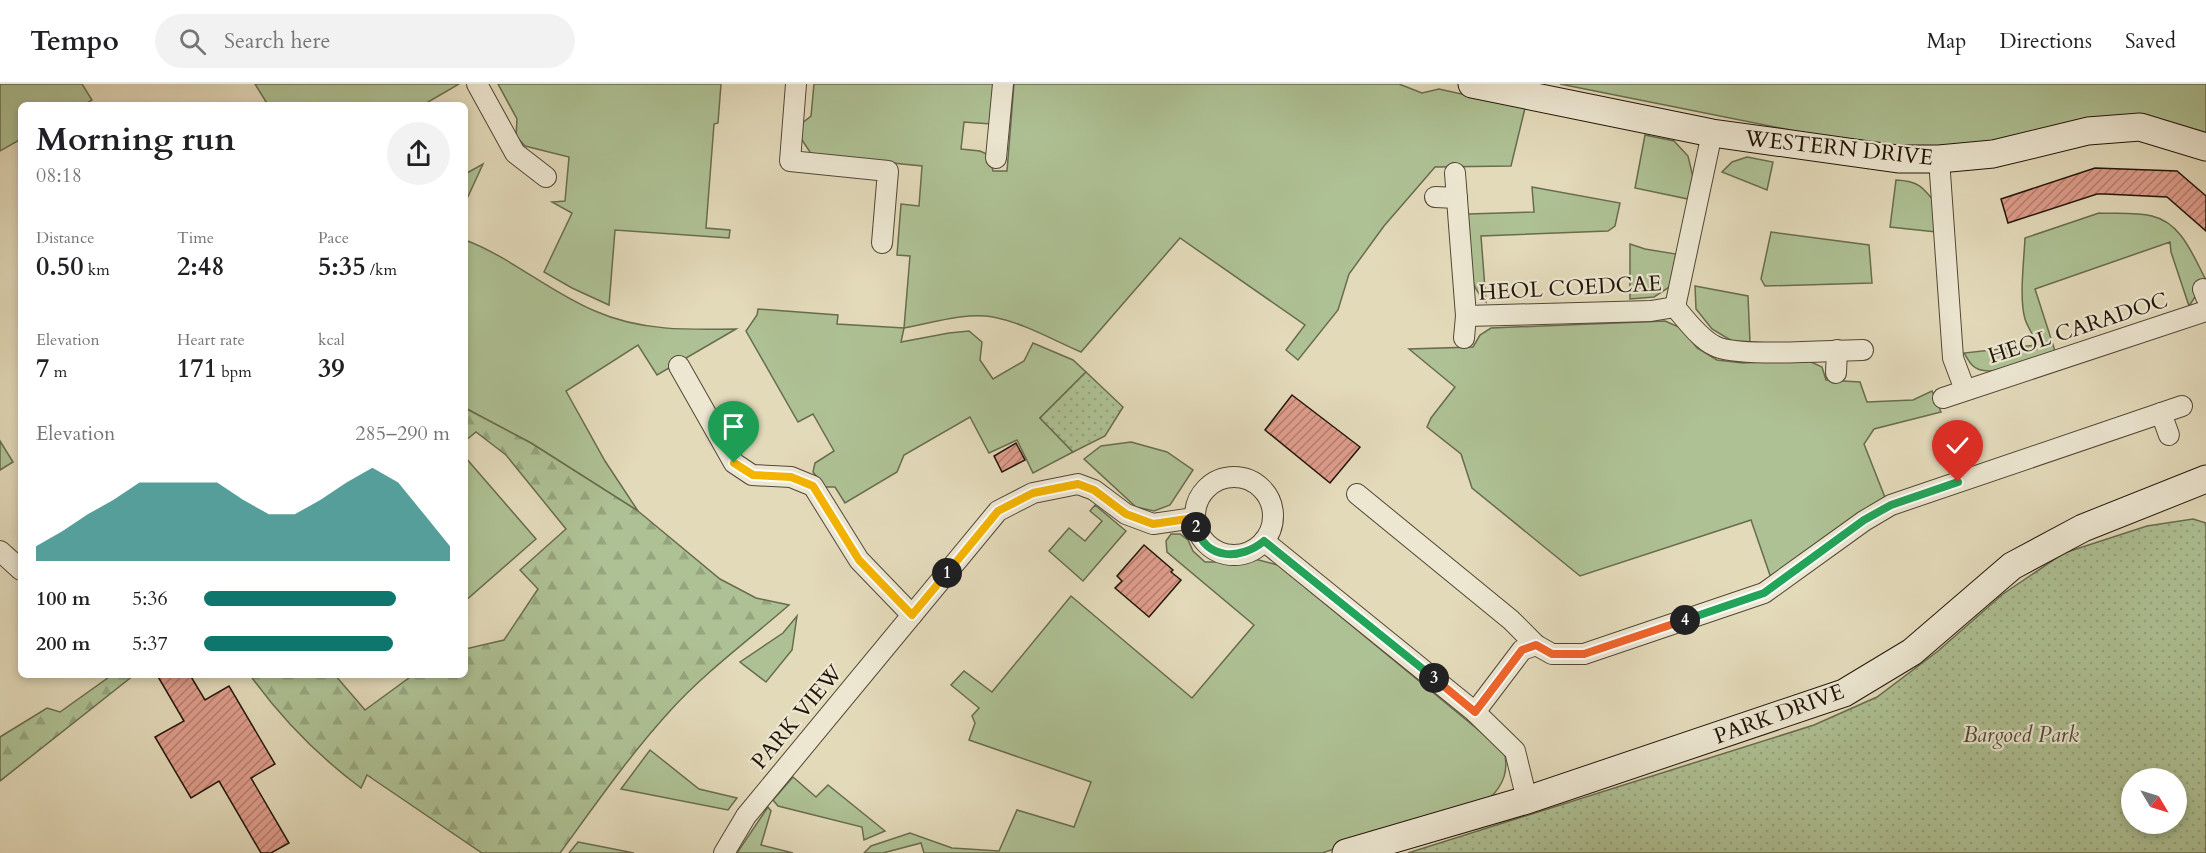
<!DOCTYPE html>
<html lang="en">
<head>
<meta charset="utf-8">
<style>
	:root { --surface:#fff; --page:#f2f2f2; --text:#202124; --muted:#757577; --line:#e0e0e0; --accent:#0f766e }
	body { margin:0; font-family:Cardo,serif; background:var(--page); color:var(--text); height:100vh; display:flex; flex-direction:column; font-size:22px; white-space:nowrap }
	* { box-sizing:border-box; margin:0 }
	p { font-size:20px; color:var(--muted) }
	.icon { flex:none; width:33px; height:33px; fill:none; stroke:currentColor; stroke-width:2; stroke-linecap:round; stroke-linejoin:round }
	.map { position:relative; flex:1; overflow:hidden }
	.sheet { position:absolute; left:18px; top:18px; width:450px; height:576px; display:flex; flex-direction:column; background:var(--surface); border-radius:9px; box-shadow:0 3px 9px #0003 }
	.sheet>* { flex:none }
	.needle { width:39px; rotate:128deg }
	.tools { position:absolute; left:2121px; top:684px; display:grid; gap:12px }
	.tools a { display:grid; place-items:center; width:66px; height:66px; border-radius:50%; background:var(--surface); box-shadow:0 3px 9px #0003; font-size:30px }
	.pin { position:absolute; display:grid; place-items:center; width:51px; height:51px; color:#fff; margin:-62px -26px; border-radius:50% 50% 50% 0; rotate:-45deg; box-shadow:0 0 6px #0007 }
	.pin .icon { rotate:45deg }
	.km { position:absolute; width:30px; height:30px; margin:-15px; border-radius:50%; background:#222; color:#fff; font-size:16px; line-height:30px; text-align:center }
	.round { display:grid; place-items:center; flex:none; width:63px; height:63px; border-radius:32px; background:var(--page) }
	.head { display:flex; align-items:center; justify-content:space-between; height:102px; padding:0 18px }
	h1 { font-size:33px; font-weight:600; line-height:45px }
	.metrics { display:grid; grid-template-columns:repeat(3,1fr); gap:9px; height:102px; padding:6px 18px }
	.metrics div { display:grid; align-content:center }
	.metrics b { font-size:26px; font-weight:600 }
	.metrics small { font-size:16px; font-weight:400 }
	.metrics p { font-size:16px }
	.chart { height:168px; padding:12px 18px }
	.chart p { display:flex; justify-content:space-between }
	.chart svg { width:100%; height:108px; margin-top:6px; fill:var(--accent); opacity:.7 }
	ul { padding:0 18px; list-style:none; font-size:20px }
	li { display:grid; grid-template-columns:96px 72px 1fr; align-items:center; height:45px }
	li i { height:15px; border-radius:8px; background:var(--accent) }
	header { display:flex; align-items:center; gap:36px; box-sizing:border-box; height:84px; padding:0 30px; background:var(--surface); border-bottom:2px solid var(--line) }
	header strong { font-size:28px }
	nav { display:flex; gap:33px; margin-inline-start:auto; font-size:21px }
	.search { width:420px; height:54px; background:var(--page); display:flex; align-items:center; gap:15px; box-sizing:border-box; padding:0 21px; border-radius:33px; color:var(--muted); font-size:22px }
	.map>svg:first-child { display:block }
	.grass { fill:#aec194; stroke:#686c4f; stroke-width:1.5 }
	.forest { fill:url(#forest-firs); stroke:#686c4f; stroke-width:1.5 }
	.park { fill:url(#park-dots); stroke:#686c4f; stroke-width:1.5; fill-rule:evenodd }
	.building { fill:url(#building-hatch); stroke:#22160a; stroke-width:1.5 }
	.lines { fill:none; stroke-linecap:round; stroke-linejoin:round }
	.street-casing { stroke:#524736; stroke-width:22 }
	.secondary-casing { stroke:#22160a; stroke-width:29 }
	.street { stroke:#ede7d2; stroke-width:20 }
	.secondary { stroke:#ede7d2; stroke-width:27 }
	.split-1-casing { stroke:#fff; stroke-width:12 }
	.split-2-casing { stroke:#fff; stroke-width:12 }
	.split-3-casing { stroke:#fff; stroke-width:12 }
	.split-4-casing { stroke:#fff; stroke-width:12 }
	.split-5-casing { stroke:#fff; stroke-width:12 }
	.split-1 { stroke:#f5b400; stroke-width:8 }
	.split-2 { stroke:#f5b400; stroke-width:8 }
	.split-3 { stroke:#22a559; stroke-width:8 }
	.split-4 { stroke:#f0652b; stroke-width:8 }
	.split-5 { stroke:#22a559; stroke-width:8 }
	.labels { text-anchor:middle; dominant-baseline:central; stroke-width:4.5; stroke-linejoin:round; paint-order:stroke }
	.street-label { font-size:22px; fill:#22160a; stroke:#ede7d2 }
	.park-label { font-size:22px; font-style:italic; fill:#4c4933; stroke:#ede7d2 }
</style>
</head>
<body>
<header>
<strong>Tempo</strong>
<div class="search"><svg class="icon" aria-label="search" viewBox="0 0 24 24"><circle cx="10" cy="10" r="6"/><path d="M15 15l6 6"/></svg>Search here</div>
<nav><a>Map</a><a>Directions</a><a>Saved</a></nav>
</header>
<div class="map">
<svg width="2206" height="769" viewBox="0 0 2206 769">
	<defs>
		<pattern id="forest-firs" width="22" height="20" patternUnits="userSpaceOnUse" patternTransform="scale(1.5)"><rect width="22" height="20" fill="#aec194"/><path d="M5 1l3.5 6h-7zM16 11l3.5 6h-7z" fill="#95a57e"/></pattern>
		<pattern id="park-dots" width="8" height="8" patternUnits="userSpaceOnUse" patternTransform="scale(1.5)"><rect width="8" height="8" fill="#aec194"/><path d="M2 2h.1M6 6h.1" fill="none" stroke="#95a57e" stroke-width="1.8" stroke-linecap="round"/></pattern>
		<pattern id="building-hatch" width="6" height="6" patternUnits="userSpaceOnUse" patternTransform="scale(1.5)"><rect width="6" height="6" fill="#de9c8b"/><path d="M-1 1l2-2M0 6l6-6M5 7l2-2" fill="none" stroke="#b47e70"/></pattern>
	</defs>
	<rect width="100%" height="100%" fill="#e3daba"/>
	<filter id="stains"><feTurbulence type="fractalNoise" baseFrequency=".00333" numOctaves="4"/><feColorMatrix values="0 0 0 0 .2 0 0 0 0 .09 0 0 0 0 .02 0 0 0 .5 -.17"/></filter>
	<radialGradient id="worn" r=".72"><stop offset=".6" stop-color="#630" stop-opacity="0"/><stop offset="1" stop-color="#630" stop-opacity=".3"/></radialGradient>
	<g class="grass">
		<path d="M0,0H82L92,16L84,21H21V55L0,67Z"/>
		<path d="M255,0H459L423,21H268Z"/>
		<path d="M498,0H721L718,39L714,40L706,144L730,146L729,154L615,146L609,221L572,204L544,188L572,129L552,118L565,117L569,73L525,62L516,52L517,35Z"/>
		<path d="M814,0H994L991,40L964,38L961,65L980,67L989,71L993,87H1007L1014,0H1399L1422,9L1439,5L1525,24L1511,82L1435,83L1384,142L1349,190L1338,226L1298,276L1286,266L1305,241L1180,154L1081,268C1053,256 1024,239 993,233C965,228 932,239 904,244L901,258L949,249L969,247L982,258L980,276L993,295L1024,277L1033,259L1073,276L1086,288L1040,334L1073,368L1033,389L1017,356L989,369L970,333L904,371L897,388L845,419L835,403H825L813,388L815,379L834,367L813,330L798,338L746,247L757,231L758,225L838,231L837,240L904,244L910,172L897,171L901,120L919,122L922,82L812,71L800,53L801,40L811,32Z"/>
		<path d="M1560,0H2206V51L1987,59L1900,68Z"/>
		<path d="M1645,51L1674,57L1688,72L1693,93L1688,115L1635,104Z"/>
		<path d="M1747,73L1773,78L1767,106L1722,88L1732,78Z"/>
		<path d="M483,80L465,119V90Z"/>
		<path d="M1896,96C1919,97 1923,103 1937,121L1936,148L1890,143Z"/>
		<path d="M1532,103L1620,119L1615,142L1608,147L1481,152L1486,218C1463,198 1469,159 1468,130L1534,128Z"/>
		<path d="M2099,129C2116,130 2136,128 2152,132C2182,139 2193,172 2206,196L2197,201L2195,213L2189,222L2171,168L2170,158L2035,205L2055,267C2035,274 1988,298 1972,281C1969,278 1966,272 1964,269L2037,261C2034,252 2028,244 2025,235C2019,214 2024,177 2025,154Z"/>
		<path d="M1771,148L1869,161L1872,199L1765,202L1761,195Z"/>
		<path d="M465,156C509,172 551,209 595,227C640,247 688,246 736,245L657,291L638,261L566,307L605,377L638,427L531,359L465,324Z"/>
		<path d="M1630,160L1645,165L1676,170L1671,202L1654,213L1630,215Z"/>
		<path d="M1695,202L1748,212L1750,259L1732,257L1712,245L1696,225Z"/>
		<path d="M1665,237L1681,244L1697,264L1717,276L1743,279L1807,276L1822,283L1826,296L1860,298L1867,318L1913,316L1932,307L1941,328L1874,345L1864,360L1886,416L1772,497L1751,436L1580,492L1472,404L1461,370L1427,343L1431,334L1455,303L1409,265L1473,263L1480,251L1491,244Z"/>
		<path d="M0,357L13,378L0,386Z"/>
		<path d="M1131,358L1167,368L1193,386L1170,421L1154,427L1136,423L1084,375L1101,362Z"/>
		<path d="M465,373L536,455L465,517Z"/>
		<path d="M1095,421L1126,447L1083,497L1049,467L1069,444L1085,457L1102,437L1090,427Z"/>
		<path d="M1171,450H1180L1188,456L1193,467L1205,478H1241L1255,475L1278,481L1504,667C1509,686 1504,700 1490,714L1322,769H924L921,759L883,769H864L871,762L910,749L952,764L999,767L1017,726L1074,743L1091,698L969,656L975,639L972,632L979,624L951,601L964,587L992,608L1071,512L1192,614L1254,541L1167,468L1166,457Z"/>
		<path d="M797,532L792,566L766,598L740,578L783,549Z"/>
		<path d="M650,666L699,705L737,714L728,726L621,705Z"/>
		<path d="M793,693L816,713L828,701L885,747L864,756L862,743L778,722L773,716Z"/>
		<path d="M768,723L771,727L761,761L793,769H737Z"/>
		<path d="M578,758L634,769H569Z"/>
	</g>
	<g class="forest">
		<path d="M465,324L531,359L638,427L720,495L756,514L789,521C749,556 705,588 669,628C629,672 595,721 560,769H482L367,691L361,704C318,672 281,634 250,591H335L365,626L413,591H465V565L504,556L538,505L520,486L566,445L506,371L476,348L465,357Z"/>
		<path d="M112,591H134L0,697V653L47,624L60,628Z"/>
	</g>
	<g class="park">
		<path d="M1086,288L1123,323L1105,352L1073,368L1040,334Z"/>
		<path d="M2193,435L2206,439V769H1408L1814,641L1877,613L1938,567L2003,510L2064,469L2147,442ZM2132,694H2176V740H2132Z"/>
	</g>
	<g class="building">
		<path d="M2095,84L2177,87L2206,112V147L2167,113L2105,110H2097L2008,139L2001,115Z"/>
		<path d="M1292,311L1360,363L1330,399L1265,346Z"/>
		<path d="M1016,359L1025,376L1002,388L994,372Z"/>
		<path d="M1144,461L1173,486L1171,488L1181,496L1149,533L1115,504L1122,497L1117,492Z"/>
		<path d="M157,591H190L205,616L229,602L275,680L251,694L289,759L271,769H261L219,697L191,714L155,653L184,637Z"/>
	</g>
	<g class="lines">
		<defs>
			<g id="street">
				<path d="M477,0L515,69L546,93"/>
				<path d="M796,0L790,77L888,87L882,159"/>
				<path d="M996,74L1003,0"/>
				<path d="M1939,75L1953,274L1965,306"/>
				<path d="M1455,89L1466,232L1464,254"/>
				<path d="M1435,113L1457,114"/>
				<path d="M2203,205L2206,213"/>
				<path d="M1675,223L1712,49"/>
				<path d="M1466,232L1651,227L1675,223C1685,235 1700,255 1715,262C1738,274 1833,266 1863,266"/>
				<path d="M679,282L734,379L752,391L791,393L813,402L859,476L912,531"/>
				<path d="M1836,289L1837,266"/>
				<path d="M1943,314L2206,227"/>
				<path d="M2161,329L2169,351"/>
				<circle cx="1234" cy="432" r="39"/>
				<path d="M1357,410L1511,536L1536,561L1552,570H1584L1764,509L1864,437L1891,421L2182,322"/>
				<path d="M1264,457L1475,628L1515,667L1527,716"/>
				<path d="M0,467L21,486"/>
				<path d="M1475,628L1522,566L1536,561"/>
				<path d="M724,769L746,732L998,427L1033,409L1078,400L1094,406L1126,430L1153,440L1194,434"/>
			</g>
			<g id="secondary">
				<path d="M1472,0L1712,49L1898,75H1939L1993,70L2088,47L2140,43L2206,63"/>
				<path d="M1346,769L1527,716L1844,609L1912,568L2012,482L2083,444L2206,395"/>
			</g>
		</defs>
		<use href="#street" class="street-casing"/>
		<use href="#secondary" class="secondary-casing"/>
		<use href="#street" class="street"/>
		<use href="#secondary" class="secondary"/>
	</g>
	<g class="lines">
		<defs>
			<path id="split-1" d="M734,379L753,391L791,393L813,402L859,476L912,531L947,489"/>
			<path id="split-2" d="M947,489L998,427L1033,409L1078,400L1094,406L1126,430L1153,440L1194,434L1196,443"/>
			<path id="split-3" d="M1196,443C1206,477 1241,476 1264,457L1434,594"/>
			<path id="split-4" d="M1434,594L1475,628L1522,566L1536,561L1552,570H1584L1685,536"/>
			<path id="split-5" d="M1685,536L1764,509L1864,436L1891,421L1958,398"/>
		</defs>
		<use href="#split-1" class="split-1-casing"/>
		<use href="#split-2" class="split-2-casing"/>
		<use href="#split-3" class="split-3-casing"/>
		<use href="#split-4" class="split-4-casing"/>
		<use href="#split-5" class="split-5-casing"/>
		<use href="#split-1" class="split-1"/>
		<use href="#split-2" class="split-2"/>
		<use href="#split-3" class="split-3"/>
		<use href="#split-4" class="split-4"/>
		<use href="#split-5" class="split-5"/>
	</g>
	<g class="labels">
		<g class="street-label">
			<text transform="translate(1839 64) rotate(6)">WESTERN DRIVE</text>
			<text transform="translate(1570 204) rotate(-3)">HEOL COEDCAE</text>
			<text transform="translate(2078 244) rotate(-18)">HEOL CARADOC</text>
			<text transform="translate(1779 630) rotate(-20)">PARK DRIVE</text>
			<text transform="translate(797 633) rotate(-50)">PARK VIEW</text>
		</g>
		<g class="park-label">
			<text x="2021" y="651">Bargoed Park</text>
		</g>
	</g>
	<rect width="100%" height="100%" filter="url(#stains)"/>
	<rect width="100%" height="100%" fill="url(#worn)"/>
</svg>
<div class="tools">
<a><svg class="needle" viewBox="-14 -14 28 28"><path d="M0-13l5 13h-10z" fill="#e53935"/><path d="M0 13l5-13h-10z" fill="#757577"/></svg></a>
</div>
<div class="pin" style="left:734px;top:379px;background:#1e9e55"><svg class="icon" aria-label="arrive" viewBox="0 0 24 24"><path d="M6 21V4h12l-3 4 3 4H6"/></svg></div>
<div class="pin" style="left:1958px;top:398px;background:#d93025"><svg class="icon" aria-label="check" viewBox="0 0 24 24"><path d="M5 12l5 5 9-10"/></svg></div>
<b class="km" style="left:947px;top:489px">1</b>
<b class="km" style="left:1196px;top:443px">2</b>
<b class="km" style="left:1434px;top:594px">3</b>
<b class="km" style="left:1685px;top:536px">4</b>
<section class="sheet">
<div class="head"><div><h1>Morning run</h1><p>08:18</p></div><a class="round"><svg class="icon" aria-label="share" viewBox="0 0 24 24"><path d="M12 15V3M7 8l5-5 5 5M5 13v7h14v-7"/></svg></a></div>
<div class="metrics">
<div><p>Distance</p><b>0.50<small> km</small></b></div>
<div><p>Time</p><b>2:48</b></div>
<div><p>Pace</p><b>5:35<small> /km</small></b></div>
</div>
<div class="metrics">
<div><p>Elevation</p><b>7<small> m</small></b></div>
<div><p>Heart rate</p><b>171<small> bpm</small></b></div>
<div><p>kcal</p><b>39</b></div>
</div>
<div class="chart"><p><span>Elevation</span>285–290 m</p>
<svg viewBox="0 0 160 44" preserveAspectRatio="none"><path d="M0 44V38L10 32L20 25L30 19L40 12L50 12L60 12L70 12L80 19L90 25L100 25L110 19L120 12L130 6L140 12L150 25L160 38V44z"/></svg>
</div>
<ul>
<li><b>100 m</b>5:36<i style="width:78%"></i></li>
<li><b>200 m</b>5:37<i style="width:77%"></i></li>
</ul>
</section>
</div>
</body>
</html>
